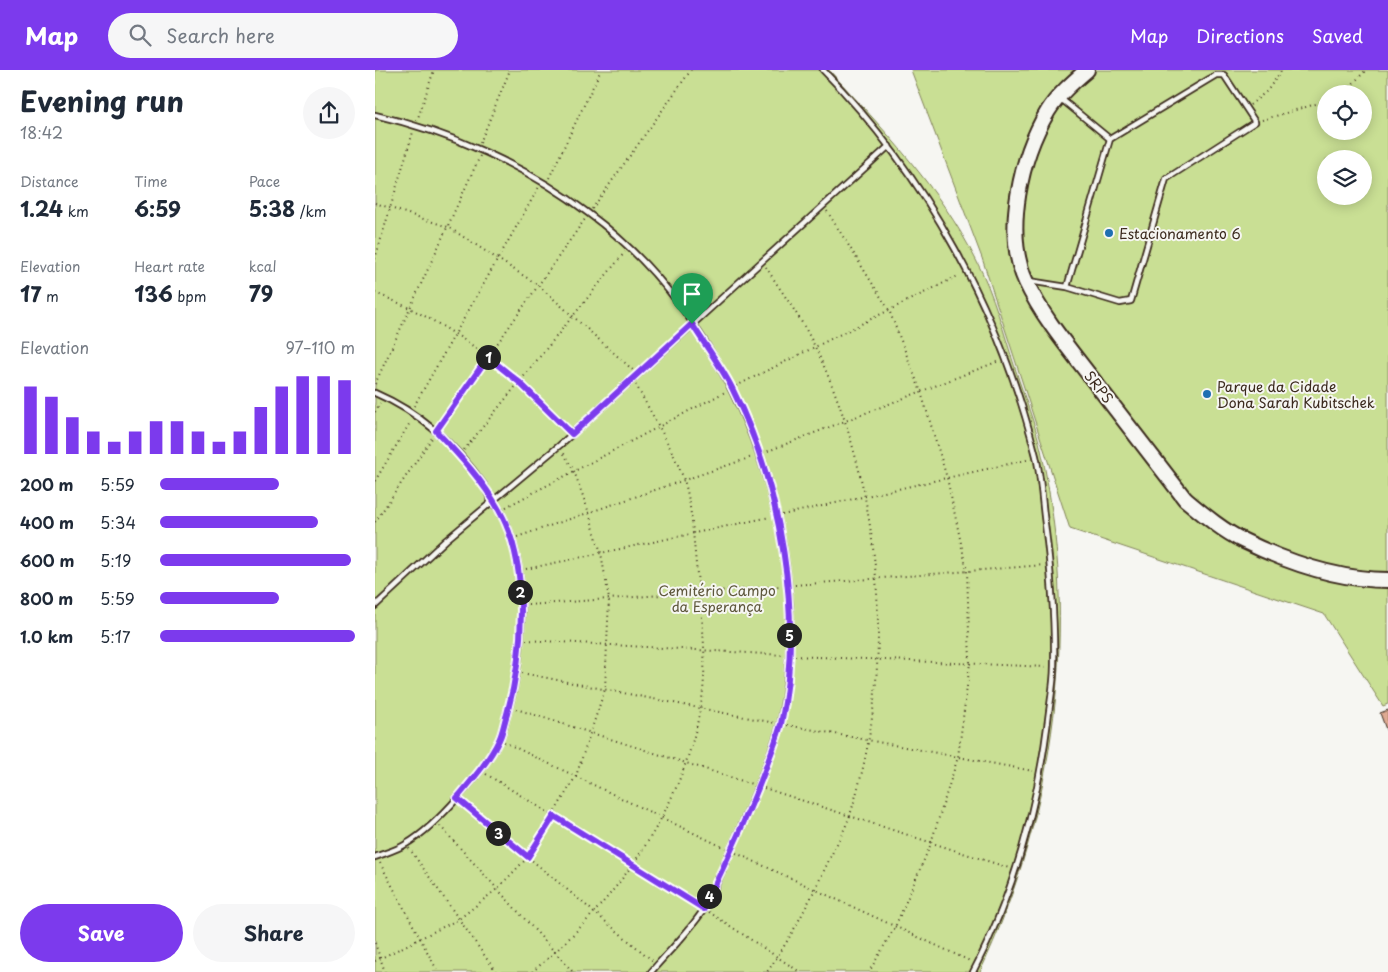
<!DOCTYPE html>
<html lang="en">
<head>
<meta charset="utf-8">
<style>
	:root { --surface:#fff; --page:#f6f6f7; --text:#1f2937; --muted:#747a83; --accent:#7c3aed }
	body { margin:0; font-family:"Playpen Sans",sans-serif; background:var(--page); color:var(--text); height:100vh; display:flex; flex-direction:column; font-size:19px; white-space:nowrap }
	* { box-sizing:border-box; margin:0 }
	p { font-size:16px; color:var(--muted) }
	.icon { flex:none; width:28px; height:28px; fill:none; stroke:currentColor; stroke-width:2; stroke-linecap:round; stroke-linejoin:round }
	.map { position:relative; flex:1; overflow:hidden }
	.drawer { display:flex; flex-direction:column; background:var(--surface); width:375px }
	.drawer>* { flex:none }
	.buttons { position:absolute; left:942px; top:15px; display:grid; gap:10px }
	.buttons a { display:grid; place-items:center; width:55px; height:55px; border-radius:50%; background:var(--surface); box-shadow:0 2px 12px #0003; font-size:25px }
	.pin { position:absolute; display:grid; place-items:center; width:42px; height:42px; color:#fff; margin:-51px -21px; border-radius:50% 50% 50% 0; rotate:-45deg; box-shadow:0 0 5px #0007 }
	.pin .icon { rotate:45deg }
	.km { position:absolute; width:25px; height:25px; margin:-12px; border-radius:50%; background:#222; color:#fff; font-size:14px; line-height:25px; text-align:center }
	.round { display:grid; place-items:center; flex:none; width:52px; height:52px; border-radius:26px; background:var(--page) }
	.head { display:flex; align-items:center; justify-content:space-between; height:85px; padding:0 20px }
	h1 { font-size:28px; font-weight:700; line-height:38px }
	.metrics { display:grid; grid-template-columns:repeat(3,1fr); gap:8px; height:85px; padding:5px 20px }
	.metrics div { display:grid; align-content:center }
	.metrics b { font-size:21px; font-weight:700 }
	.metrics small { font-size:14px; font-weight:400 }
	.metrics p { font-size:14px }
	.chart { height:140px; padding:10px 20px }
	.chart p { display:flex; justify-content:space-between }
	.chart svg { width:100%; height:90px; margin-top:5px; stroke:var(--accent); stroke-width:6 }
	.primary-button { display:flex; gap:10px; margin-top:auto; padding:10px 20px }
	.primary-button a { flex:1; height:58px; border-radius:30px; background:var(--accent); color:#fff; font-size:20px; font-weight:700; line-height:58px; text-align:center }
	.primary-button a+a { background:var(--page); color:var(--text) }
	ul { padding:0 20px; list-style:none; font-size:16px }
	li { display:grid; grid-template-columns:80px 60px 1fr; align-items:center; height:38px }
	li i { height:12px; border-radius:6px; background:var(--accent) }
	header { display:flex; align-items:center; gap:30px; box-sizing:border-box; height:70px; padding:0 25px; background:var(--accent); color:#fff }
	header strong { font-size:24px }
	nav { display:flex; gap:28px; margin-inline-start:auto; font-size:18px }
	.search { width:350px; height:45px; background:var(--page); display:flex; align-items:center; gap:12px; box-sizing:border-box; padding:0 18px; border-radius:28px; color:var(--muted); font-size:19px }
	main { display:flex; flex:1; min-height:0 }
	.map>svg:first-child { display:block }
	.green { fill:#c9df94; stroke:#828459; fill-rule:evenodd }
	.building { fill:#deaa92; stroke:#3b2a1e }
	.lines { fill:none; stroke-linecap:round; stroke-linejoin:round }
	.lane-casing { stroke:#3b2a1e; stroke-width:8 }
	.secondary-casing { stroke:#3b2a1e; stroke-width:18 }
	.path { stroke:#3b2a1e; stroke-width:2; stroke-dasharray:1 4; stroke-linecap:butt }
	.lane { stroke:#f6f6f2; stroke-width:4.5 }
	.secondary { stroke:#f6f6f2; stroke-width:14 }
	.route-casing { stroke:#fff; stroke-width:10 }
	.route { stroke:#7c3aed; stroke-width:6 }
	.poi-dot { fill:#1f6fb2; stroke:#f6f6f2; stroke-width:2 }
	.labels { text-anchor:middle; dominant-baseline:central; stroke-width:4; stroke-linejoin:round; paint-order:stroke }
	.poi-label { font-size:14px; fill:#3b2a1e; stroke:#f6f6f2; text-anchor:start }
	.street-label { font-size:14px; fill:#3b2a1e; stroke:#f6f6f2 }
	.park-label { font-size:14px; fill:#5e573c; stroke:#f6f6f2 }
</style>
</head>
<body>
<header>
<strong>Map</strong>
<div class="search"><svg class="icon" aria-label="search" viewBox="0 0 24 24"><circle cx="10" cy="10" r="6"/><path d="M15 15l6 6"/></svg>Search here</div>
<nav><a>Map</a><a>Directions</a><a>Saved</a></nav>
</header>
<main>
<section class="drawer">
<div class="head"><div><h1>Evening run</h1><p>18:42</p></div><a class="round"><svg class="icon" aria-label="share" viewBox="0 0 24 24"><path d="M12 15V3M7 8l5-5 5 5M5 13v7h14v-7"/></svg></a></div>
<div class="metrics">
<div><p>Distance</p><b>1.24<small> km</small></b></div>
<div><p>Time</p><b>6:59</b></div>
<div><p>Pace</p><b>5:38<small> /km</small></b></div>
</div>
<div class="metrics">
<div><p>Elevation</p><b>17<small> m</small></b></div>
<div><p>Heart rate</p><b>136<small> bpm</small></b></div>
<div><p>kcal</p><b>79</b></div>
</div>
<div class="chart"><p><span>Elevation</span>97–110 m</p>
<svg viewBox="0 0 160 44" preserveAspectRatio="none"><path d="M5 44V11M15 44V16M25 44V26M35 44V33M45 44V38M55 44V33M65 44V28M75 44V28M85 44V33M95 44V38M105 44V33M115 44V21M125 44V11M135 44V6M145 44V6M155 44V8"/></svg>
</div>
<ul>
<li><b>200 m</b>5:59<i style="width:61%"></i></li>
<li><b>400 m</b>5:34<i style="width:81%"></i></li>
<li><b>600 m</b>5:19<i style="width:98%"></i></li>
<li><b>800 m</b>5:59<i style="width:61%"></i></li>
<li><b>1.0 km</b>5:17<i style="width:100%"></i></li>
</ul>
<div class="primary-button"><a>Save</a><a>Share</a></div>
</section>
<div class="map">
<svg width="1013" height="902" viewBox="0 0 1013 902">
	<rect width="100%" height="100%" fill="#f6f6f2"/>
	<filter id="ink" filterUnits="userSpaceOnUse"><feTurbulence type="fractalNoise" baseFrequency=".02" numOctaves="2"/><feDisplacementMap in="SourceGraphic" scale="10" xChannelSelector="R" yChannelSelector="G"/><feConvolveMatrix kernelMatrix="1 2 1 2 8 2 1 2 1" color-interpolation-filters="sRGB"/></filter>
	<g filter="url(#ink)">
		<g class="green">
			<path d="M0,0H454C508,59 565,118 601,190C619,224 629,264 641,301C649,327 660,353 666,380C705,556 681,740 605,902H0Z"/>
			<path d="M536,0H1013V634L1008,636L949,544L695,459L607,188ZM951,24H989V61H951ZM951,89H989V126H951Z"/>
		</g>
		<path class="building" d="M1013,640V665L1005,643Z"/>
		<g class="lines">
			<defs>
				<g id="lane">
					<path d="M448,0C552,106 625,242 661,386C666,408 667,432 670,454C676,501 680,549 679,596C679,614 675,632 673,650C662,737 639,824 598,902"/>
					<path d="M685,28L735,69"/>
					<path d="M0,45C75,62 152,96 213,143C327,227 399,375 413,515C418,559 414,607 406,651C404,662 399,672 396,682C384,717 369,750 354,784C346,802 339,822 329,839C315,861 293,882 276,902"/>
					<path d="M654,211L692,217L745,233L756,231L791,109L880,52L849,5H841L735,69L692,217"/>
					<path d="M0,323C44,342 81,375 109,415C112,420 113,426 117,432C119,435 122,437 124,440C156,495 149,586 132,644C130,653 128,662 124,670C109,701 62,756 31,774C22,780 10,783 0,787"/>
					<path d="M0,536L71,470L185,375L514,76"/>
				</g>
				<path id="secondary" d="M712,0C698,12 683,25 673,41C646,86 628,162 651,212C667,246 692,276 715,306C747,347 778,388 810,429C828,444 848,461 869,471C914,493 963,510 1013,510"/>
			</defs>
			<use href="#lane" class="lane-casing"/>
			<use href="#secondary" class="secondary-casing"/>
			<g class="path">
				<path d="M968,24L991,0"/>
				<path d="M875,35L892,21L907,0"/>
				<path d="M887,50L951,31"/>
				<path d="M42,51L59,0"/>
				<path d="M105,73L135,0"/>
				<path d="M174,108L226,0"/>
				<path d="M0,133L73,157L163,215L259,301"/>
				<path d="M217,139L316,0"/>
				<path d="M452,141L514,240L546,322L572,408L592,501L595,593L583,687L555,776L520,857L494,902"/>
				<path d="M0,189L38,62"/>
				<path d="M391,197C407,223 427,249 440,277C508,417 523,597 475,745C470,760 461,775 454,790C436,828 417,867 392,902"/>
				<path d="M0,223C52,243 101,275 143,311C161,325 176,343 192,359"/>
				<path d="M0,314L105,86"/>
				<path d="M361,316L585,205"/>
				<path d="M39,336L164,117"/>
				<path d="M0,342L5,333"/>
				<path d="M65,355L210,149"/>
				<path d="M89,380L250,182"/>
				<path d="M388,383L624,291"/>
				<path d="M0,411L36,351"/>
				<path d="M131,437L350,322"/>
				<path d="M407,445L656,389"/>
				<path d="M0,452L57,368"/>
				<path d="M142,467L377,387"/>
				<path d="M151,499L395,447"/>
				<path d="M420,515L669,495"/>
				<path d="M153,535L407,516"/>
				<path d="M151,570L408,585"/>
				<path d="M420,586L673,597"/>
				<path d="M147,603L400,653"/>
				<path d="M141,639L377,714"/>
				<path d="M412,655L658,701"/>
				<path d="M129,672L350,778"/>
				<path d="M111,704L324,836"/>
				<path d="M389,718L634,798"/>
				<path d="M88,733L278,891"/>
				<path d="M65,756L198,902"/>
				<path d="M34,778L121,902"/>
				<path d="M361,783L595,891"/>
				<path d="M5,793L63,902"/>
				<path d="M334,842L425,902"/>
				<path d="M0,873L10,902"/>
				<path d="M0,891L84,849L122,819L153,787L201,706L230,619L234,529L226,483L214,443L199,401L188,382"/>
				<path d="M157,902C238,834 305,746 325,640C334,597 327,546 322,504C319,477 317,434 309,410C299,381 276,343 261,315"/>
			</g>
			<use href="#lane" class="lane"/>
			<use href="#secondary" class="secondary"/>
		</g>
	</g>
	<g class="lines" filter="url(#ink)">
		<defs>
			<path id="route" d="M317,254C330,275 346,296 357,318C406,415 429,547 406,654C403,666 398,678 394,689C376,741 351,790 329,839L179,746L153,787L82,728C97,710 114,691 124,670C128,662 129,653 132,644C148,585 156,496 124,440C108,411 85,386 61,361L113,287L144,312L197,364Z"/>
		</defs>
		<use href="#route" class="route-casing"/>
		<use href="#route" class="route"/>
	</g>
	<g class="poi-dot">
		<circle cx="734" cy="163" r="5"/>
		<circle cx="832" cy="324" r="5"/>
	</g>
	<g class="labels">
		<g class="poi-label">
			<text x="744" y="163">Estacionamento 6</text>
			<text x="842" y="316">Parque da Cidade<tspan x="842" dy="16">Dona Sarah Kubitschek</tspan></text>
		</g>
		<g class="street-label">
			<text transform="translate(724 317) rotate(52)">SRPS</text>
		</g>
		<g class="park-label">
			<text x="342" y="520">Cemitério Campo<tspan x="342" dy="16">da Esperança</tspan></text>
		</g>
	</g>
</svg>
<div class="buttons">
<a><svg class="icon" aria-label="locate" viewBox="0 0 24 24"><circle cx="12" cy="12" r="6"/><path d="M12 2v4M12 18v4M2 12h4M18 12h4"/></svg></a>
<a><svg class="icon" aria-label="layers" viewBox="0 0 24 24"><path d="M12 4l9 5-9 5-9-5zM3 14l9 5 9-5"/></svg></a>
</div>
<div class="pin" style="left:317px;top:254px;background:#1e9e55"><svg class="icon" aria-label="arrive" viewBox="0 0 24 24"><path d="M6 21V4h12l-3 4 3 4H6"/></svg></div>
<b class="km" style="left:113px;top:287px">1</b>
<b class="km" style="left:145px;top:522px">2</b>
<b class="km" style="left:123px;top:763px">3</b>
<b class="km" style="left:334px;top:826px">4</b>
<b class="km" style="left:414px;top:565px">5</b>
</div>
</main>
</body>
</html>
